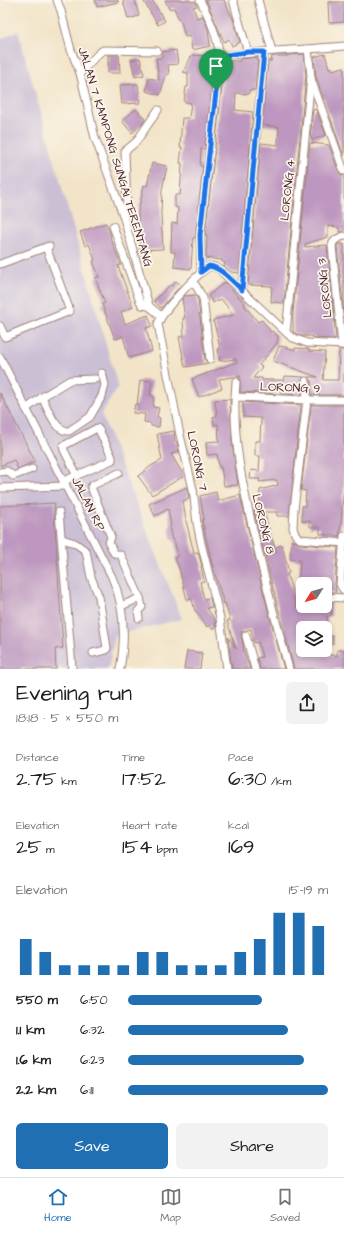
<!DOCTYPE html>
<html lang="en">
<head>
<meta charset="utf-8">
<style>
	:root { --surface:#fff; --page:#f2f2f2; --text:#202124; --muted:#757577; --line:#e0e0e0; --accent:#1f6fb2 }
	body { margin:0; font-family:"Architects Daughter",sans-serif; background:var(--page); color:var(--text); height:100vh; display:flex; flex-direction:column; font-size:15px; white-space:nowrap }
	* { box-sizing:border-box; margin:0 }
	p { font-size:13px; color:var(--muted) }
	.icon { flex:none; width:22px; height:22px; fill:none; stroke:currentColor; stroke-width:2; stroke-linecap:round; stroke-linejoin:round }
	.map { position:relative; height:669px; overflow:hidden }
	.drawer { display:flex; flex-direction:column; background:var(--surface); flex:1 }
	.drawer>* { flex:none }
	.needle { width:26px; rotate:233deg }
	.buttons { position:absolute; left:296px; top:577px; display:grid; gap:8px }
	.buttons a { display:grid; place-items:center; width:36px; height:36px; border-radius:6px; background:var(--surface); box-shadow:0 2px 6px #0003; font-size:20px }
	.pin { position:absolute; display:grid; place-items:center; width:34px; height:34px; color:#fff; margin:-41px -17px; border-radius:50% 50% 50% 0; rotate:-45deg; box-shadow:0 0 4px #0007 }
	.pin .icon { rotate:45deg }
	.round { display:grid; place-items:center; flex:none; width:42px; height:42px; border-radius:6px; background:var(--page) }
	.headline { display:flex; align-items:center; justify-content:space-between; height:68px; padding:0 16px }
	h1 { font-size:22px; font-weight:600; line-height:30px }
	.figures { display:grid; grid-template-columns:repeat(3,1fr); gap:6px; height:68px; padding:4px 16px }
	.figures div { display:grid; align-content:center }
	.figures b { font-size:20px; font-weight:600 }
	.figures small { font-size:11px; font-weight:400 }
	.figures p { font-size:11px }
	.chart { height:112px; padding:8px 16px }
	.chart p { display:flex; justify-content:space-between }
	.chart svg { width:100%; height:72px; margin-top:4px; stroke:var(--accent); stroke-width:6 }
	.cta { display:flex; gap:8px; margin-top:auto; padding:8px 16px }
	.cta a { flex:1; height:46px; border-radius:6px; background:var(--accent); color:#fff; font-size:16px; font-weight:600; line-height:46px; text-align:center }
	.cta a+a { background:var(--page); color:var(--text) }
	ul { padding:0 16px; list-style:none; font-size:13px }
	li { display:grid; grid-template-columns:64px 48px 1fr; align-items:center; height:30px }
	li i { height:10px; border-radius:5px; background:var(--accent) }
	.tabs { display:flex; justify-content:space-around; align-items:center; height:56px; border-top:1px solid var(--line); background:var(--surface); font-size:11px; color:var(--muted) }
	.tabs a { display:grid; justify-items:center; gap:2px }
	.tabs .active { color:var(--accent) }
	.map>svg:first-child { display:block }
	.industrial { fill:#cbbfd5 }
	.building { fill:#bd97bf }
	.lines { fill:none; stroke-linecap:round; stroke-linejoin:round }
	.minor-casing { stroke:#9e827a; stroke-width:9 }
	.minor { stroke:#fff; stroke-width:7 }
	.route-casing { stroke:#fff; stroke-width:8 }
	.route { stroke:#1a73e8; stroke-width:5 }
	.labels { text-anchor:middle; dominant-baseline:central; stroke-width:3.5; stroke-linejoin:round; paint-order:stroke }
	.street-label { font-size:12px; fill:#4a1f2b; stroke:#fbf7ec }
</style>
</head>
<body>
<div class="map">
<svg width="344" height="669" viewBox="0 0 344 669">
	<rect width="100%" height="100%" fill="#fbf7ec"/>
	<filter id="ink" filterUnits="userSpaceOnUse"><feTurbulence type="fractalNoise" baseFrequency=".025" numOctaves="2"/><feDisplacementMap in="SourceGraphic" scale="8" xChannelSelector="R" yChannelSelector="G"/><feConvolveMatrix kernelMatrix="1 2 1 2 8 2 1 2 1" color-interpolation-filters="sRGB"/></filter>
	<filter id="wash" filterUnits="userSpaceOnUse"><feTurbulence type="fractalNoise" baseFrequency=".012" numOctaves="4" result="noise"/><feDisplacementMap in="SourceGraphic" scale="16" xChannelSelector="R" yChannelSelector="G"/><feGaussianBlur stdDeviation="0.9" result="paint"/><feColorMatrix in="noise" values="0 0 0 0 0 0 0 0 0 0 0 0 0 0 0 0 0 1.4 0 .05"/><feComposite in="paint" operator="in"/></filter>
	<g filter="url(#wash)">
		<rect width="100%" height="100%" fill="#f2e4c8"/>
		<path class="industrial" d="M18,31L118,387L101,414L182,619L115,635L108,669H0V39Z"/>
		<g id="blocks">
			<g class="building">
				<path d="M95,0H118V2L97,7Z"/>
				<path d="M123,0H135L139,16L128,19Z"/>
				<path d="M143,0H152L165,21L158,25Z"/>
				<path d="M165,0H190L191,2L194,1L197,6L193,7L197,18L203,16L208,29L210,46L192,50L190,36L185,37L181,21L180,22L174,8L169,9Z"/>
				<path d="M206,0H224L233,19L240,42L232,46L229,39L224,42Z"/>
				<path d="M328,2H344V22L329,23Z"/>
				<path d="M176,50L178,64L168,65L169,74L166,75L160,95L146,91L149,78L159,80L156,58H162V52Z"/>
				<path d="M304,54L306,76L305,85L284,303L271,302L272,286L248,285L261,143L278,145L279,127L262,125L268,61H271L272,56H288V55Z"/>
				<path d="M325,54L329,68L331,67L332,70L344,67V156L316,77L314,57Z"/>
				<path d="M108,55H119L120,73H108Z"/>
				<path d="M192,55L213,56V58H215L205,149H201L200,166H203L195,238H193L191,269L174,267L175,252H171V248L172,223L177,224L178,208L175,207V195H180L182,163H180L182,147H180L182,118H189L191,103L184,102L186,87H188V73L183,72Z"/>
				<path d="M257,57V60H258L255,90H249V94L236,93L235,110L253,112L239,273L231,272L224,266L225,262H222V260L206,258L207,235H205L225,61H240V59Z"/>
				<path d="M140,58L144,75L135,77L131,60Z"/>
				<path d="M138,84L140,103L122,104L120,85Z"/>
				<path d="M136,109L145,119L143,123L132,133L122,121Z"/>
				<path d="M316,109L326,135L312,140L310,135L311,129L312,128L311,124L313,110Z"/>
				<path d="M310,143L329,145L339,173L341,175L344,176V231L340,232L338,227L328,226V237L305,244V247L327,245L336,339L313,338V336H302L293,332V313Z"/>
				<path d="M152,163L167,166L162,190L161,213L163,249L140,250L138,212L144,185L147,186Z"/>
				<path d="M106,223L111,236L110,237L121,265L118,266L133,307L121,312L125,324L148,315L152,326L146,328L152,351L129,358L123,336L115,339L102,304L105,303L95,278L99,277L93,261L95,260L89,244L85,246L80,232Z"/>
				<path d="M338,244H344V315L337,246Z"/>
				<path d="M176,281L181,285L161,308L154,301L170,285L172,286Z"/>
				<path d="M225,282L237,295L245,304L244,305L258,322L262,320L271,332L272,331L278,336L277,343L259,365L262,367L253,378H262V380H284L285,376L304,377L301,381L302,395L240,392V376L219,379L222,388L199,397L192,379L237,362L236,359L220,361L218,349H220L217,334L213,320L234,315L221,299L218,302L217,300L213,303L208,296Z"/>
				<path d="M196,295L198,300L205,360L208,363L185,367L179,337L184,336L183,318H185L182,298L184,296Z"/>
				<path d="M279,346L286,347L295,350V348L309,349V351L325,352L323,380H338L339,350H344V395H312L311,381L309,377H318L273,361Z"/>
				<path d="M140,380L152,381L150,395L154,396L153,407L159,408L157,417L160,418L159,427L151,426V423L144,422L145,414L133,413L135,404L137,405Z"/>
				<path d="M0,393L35,461L18,469L14,460L0,466Z"/>
				<path d="M230,399L232,443L238,485L224,486L221,467H219L217,454L207,455L206,442L219,441L218,424L214,425L213,417L217,416L215,400Z"/>
				<path d="M243,402L301,405L289,516H277V512H264L276,552V547L282,545L289,573L287,574L297,608L300,560L290,559L292,540L300,544L338,547L335,584L336,592H325V584H303V606H325V602H331V616H327L328,628H303V650H325L326,654L337,656V650H344V669H294L273,588L254,511L259,510L260,490L278,485L277,480L259,482L260,479H250L251,470L259,471L260,456H255V441H260L261,418L243,417Z"/>
				<path d="M311,405H344V494H343L341,524L339,536L320,534V527H310V521H302V506H305L306,491L301,490Z"/>
				<path d="M174,431L175,443L177,442L179,452L171,454L184,476L152,495L138,476L151,466L162,460L157,434Z"/>
				<path d="M187,487L189,499L183,501L186,521L194,553L198,552L202,566H201L204,581L200,582L204,599L210,598L212,607L207,608L215,620L216,627L212,629L209,625L207,627L196,611H195L192,599L187,600L178,564H177L175,557L178,556L174,540H172L169,527L171,526L168,509L155,516L149,504Z"/>
				<path d="M216,492L218,501L240,495L263,591L284,669H260L257,658L262,657L258,642L254,643L251,629L241,632L244,652L250,669H232L228,637L236,649L227,621L230,620L225,603L224,604L212,564L202,520L204,519L200,496Z"/>
				<path d="M55,503L54,512L63,648L55,649L56,669H0V506Z"/>
				<path d="M325,636H333V644L325,645Z"/>
				<path d="M187,651L202,653L200,669H184Z"/>
			</g>
		</g>
	</g>
	<g filter="url(#ink)">
		<use href="#blocks" fill-opacity="0" stroke="#9e827a" stroke-width="1"/>
		<g class="lines">
			<defs>
				<g id="minor">
					<path d="M57,0L61,11L71,50L80,73L95,138L123,215L149,306L161,316"/>
					<path d="M200,0C211,21 216,33 220,56L200,235L201,272"/>
					<path d="M233,0L248,53"/>
					<path d="M258,0L272,51"/>
					<path d="M220,56C261,51 303,50 344,46"/>
					<path d="M80,73L97,55L103,50L157,51"/>
					<path d="M311,79L344,171"/>
					<path d="M123,215L127,212L125,151L136,142L158,110"/>
					<path d="M113,226L139,299L142,305L149,306"/>
					<path d="M0,264L49,246"/>
					<path d="M192,282L196,286L203,298L210,359"/>
					<path d="M242,290L264,52"/>
					<path d="M0,326L5,337L70,311L46,247"/>
					<path d="M286,332L311,77L308,49"/>
					<path d="M342,345L332,246C333,240 338,238 344,236"/>
					<path d="M0,357C37,431 75,504 112,577C125,607 126,637 120,669"/>
					<path d="M306,381L307,400L294,509L293,528L295,534L300,539L344,543"/>
					<path d="M236,382C231,436 243,489 256,542C266,584 277,627 289,669"/>
					<path d="M42,397C47,407 56,433 69,431L90,417L102,396L105,385L102,373"/>
					<path d="M235,397L307,400H344"/>
					<path d="M26,409L42,397L70,380L95,379"/>
					<path d="M0,472L7,471L13,476L32,469"/>
					<path d="M119,473L93,485L91,487L111,537L109,543L114,553L121,555L140,598L142,607L138,611L139,618"/>
					<path d="M64,481L112,460V457L99,430L97,428L63,446L64,450L77,476"/>
					<path d="M0,488L66,486"/>
					<path d="M59,512L72,667L71,669"/>
					<path d="M344,536L340,584L342,588L344,590"/>
					<path d="M62,539L75,543L86,551L91,577L99,597L107,648L106,650L93,653"/>
					<path d="M325,597L344,598"/>
					<path d="M121,606L140,598"/>
					<path d="M246,636L255,669"/>
					<path d="M227,669L220,618L201,543L197,523L193,489L180,435L158,324C164,308 195,277 209,266L215,267L220,270L291,337L307,343L344,345"/>
				</g>
			</defs>
			<use href="#minor" class="minor-casing"/>
			<use href="#minor" class="minor"/>
		</g>
	</g>
	<g class="lines" filter="url(#ink)">
		<defs>
			<path id="route" d="M248,52H264L242,290C232,281 222,268 209,266L201,272L200,235L220,56Z"/>
		</defs>
		<use href="#route" class="route-casing"/>
		<use href="#route" class="route"/>
	</g>
	<g class="labels">
		<g class="street-label">
			<text transform="translate(115 157) rotate(73)">JALAN 7 KAMPONG SUNGAI TERENTANG</text>
			<text transform="translate(288 190) rotate(-84)">LORONG 4</text>
			<text transform="translate(325 288) rotate(-96)">LORONG 3</text>
			<text transform="translate(290 388) rotate(2)">LORONG 9</text>
			<text transform="translate(197 461) rotate(78)">LORONG 7</text>
			<text transform="translate(88 504) rotate(63)">JALAN RP</text>
			<text transform="translate(263 524) rotate(76)">LORONG 8</text>
		</g>
	</g>
</svg>
<div class="buttons">
<a><svg class="needle" viewBox="-14 -14 28 28"><path d="M0-13l5 13h-10z" fill="#e53935"/><path d="M0 13l5-13h-10z" fill="#757577"/></svg></a>
<a><svg class="icon" aria-label="layers" viewBox="0 0 24 24"><path d="M12 4l9 5-9 5-9-5zM3 14l9 5 9-5"/></svg></a>
</div>
<div class="pin" style="left:216px;top:90px;background:#1e9e55"><svg class="icon" aria-label="arrive" viewBox="0 0 24 24"><path d="M6 21V4h12l-3 4 3 4H6"/></svg></div>
</div>
<section class="drawer">
<div class="headline"><div><h1>Evening run</h1><p>18:18 · 5 × 550 m</p></div><a class="round"><svg class="icon" aria-label="share" viewBox="0 0 24 24"><path d="M12 15V3M7 8l5-5 5 5M5 13v7h14v-7"/></svg></a></div>
<div class="figures">
<div><p>Distance</p><b>2.75<small> km</small></b></div>
<div><p>Time</p><b>17:52</b></div>
<div><p>Pace</p><b>6:30<small> /km</small></b></div>
</div>
<div class="figures">
<div><p>Elevation</p><b>25<small> m</small></b></div>
<div><p>Heart rate</p><b>154<small> bpm</small></b></div>
<div><p>kcal</p><b>169</b></div>
</div>
<div class="chart"><p><span>Elevation</span>15–19 m</p>
<svg viewBox="0 0 160 44" preserveAspectRatio="none"><path d="M5 44V22M15 44V30M25 44V38M35 44V38M45 44V38M55 44V38M65 44V30M75 44V30M85 44V38M95 44V38M105 44V38M115 44V30M125 44V22M135 44V6M145 44V6M155 44V14"/></svg>
</div>
<ul>
<li><b>550 m</b>6:50<i style="width:67%"></i></li>
<li><b>1.1 km</b>6:32<i style="width:80%"></i></li>
<li><b>1.6 km</b>6:23<i style="width:88%"></i></li>
<li><b>2.2 km</b>6:11<i style="width:100%"></i></li>
</ul>
<div class="cta"><a>Save</a><a>Share</a></div>
</section>
<nav class="tabs">
<a class="active"><svg class="icon" aria-label="home" viewBox="0 0 24 24"><path d="M3 11l9-7 9 7M6 9v11h12V9"/></svg>Home</a>
<a><svg class="icon" aria-label="map" viewBox="0 0 24 24"><path d="M3 6l6-2 6 2 6-2v14l-6 2-6-2-6 2zM9 4v14M15 6v14"/></svg>Map</a>
<a><svg class="icon" aria-label="saved" viewBox="0 0 24 24"><path d="M7 4h10v16l-5-4-5 4z"/></svg>Saved</a>
</nav>
</body>
</html>
